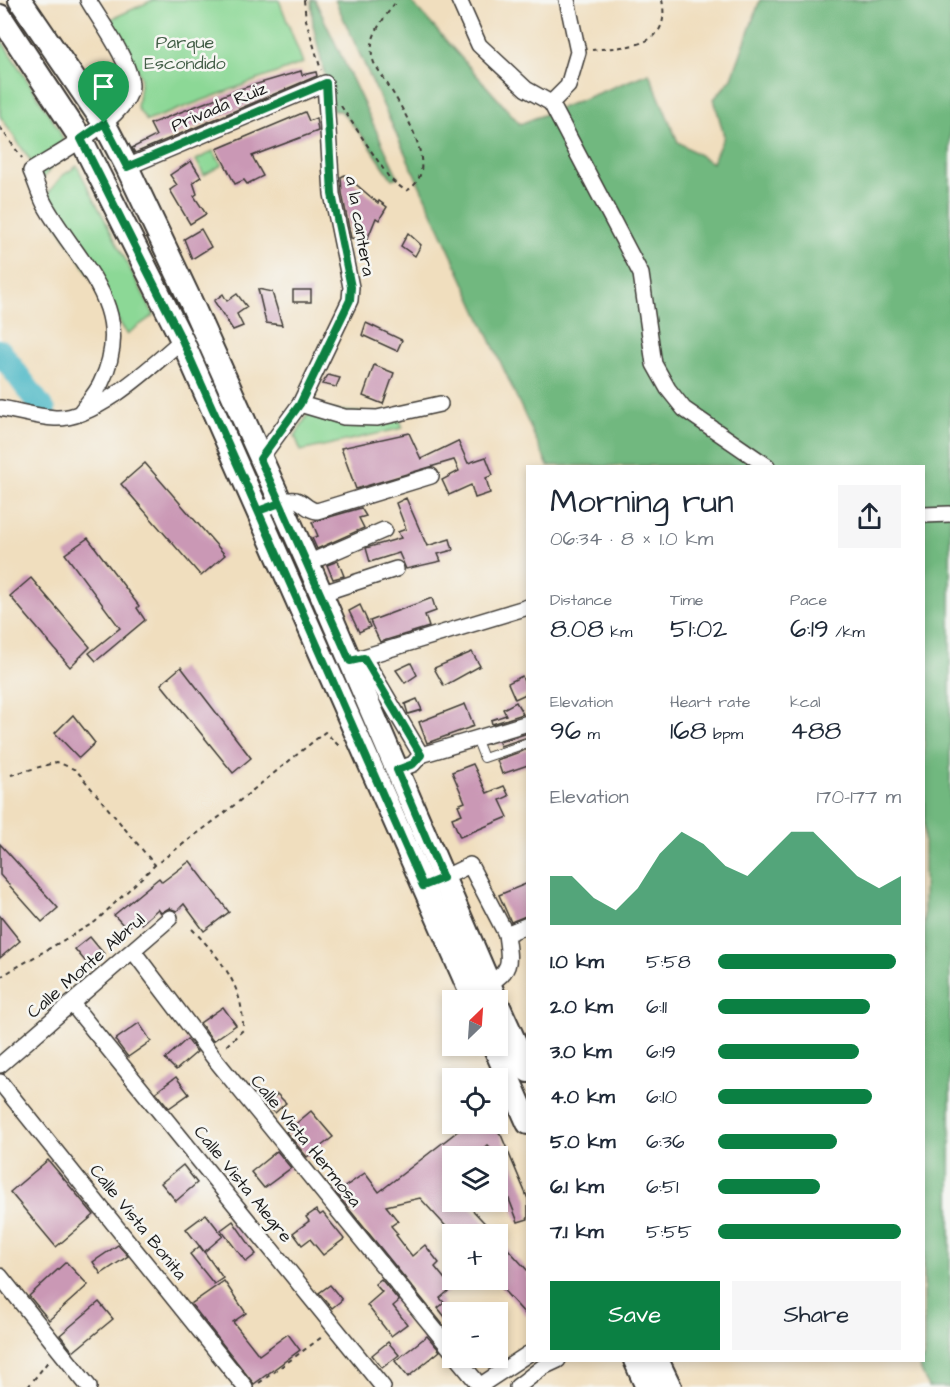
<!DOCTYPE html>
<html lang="en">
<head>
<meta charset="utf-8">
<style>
	:root { --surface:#fff; --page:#f6f6f7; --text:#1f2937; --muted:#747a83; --accent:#0b8043 }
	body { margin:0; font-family:"Architects Daughter",sans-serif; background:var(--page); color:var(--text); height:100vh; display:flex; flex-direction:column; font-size:22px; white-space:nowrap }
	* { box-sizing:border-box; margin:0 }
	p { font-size:20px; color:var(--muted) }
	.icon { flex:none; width:33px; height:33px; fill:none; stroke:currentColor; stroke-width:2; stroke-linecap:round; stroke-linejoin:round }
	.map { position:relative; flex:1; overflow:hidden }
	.panel { position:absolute; left:526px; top:465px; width:399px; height:897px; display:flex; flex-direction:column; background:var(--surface); border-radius:0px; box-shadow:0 3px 9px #0003 }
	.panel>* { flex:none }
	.needle { width:39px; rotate:25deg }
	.controls { position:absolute; left:442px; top:990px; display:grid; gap:12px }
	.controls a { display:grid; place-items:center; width:66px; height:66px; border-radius:0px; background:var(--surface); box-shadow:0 3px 9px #0003; font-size:30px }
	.pin { position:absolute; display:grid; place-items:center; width:51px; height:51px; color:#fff; margin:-62px -26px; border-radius:50% 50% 50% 0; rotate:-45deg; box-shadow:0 0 6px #0007 }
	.pin .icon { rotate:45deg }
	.round { display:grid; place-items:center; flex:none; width:63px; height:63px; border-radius:0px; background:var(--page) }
	.summary { display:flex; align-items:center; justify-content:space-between; height:102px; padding:0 24px }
	h1 { font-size:33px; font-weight:600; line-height:45px }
	.figures { display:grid; grid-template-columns:repeat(3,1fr); gap:9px; height:102px; padding:6px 24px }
	.figures div { display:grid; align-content:center }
	.figures b { font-size:26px; font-weight:600 }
	.figures small { font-size:16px; font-weight:400 }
	.figures p { font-size:16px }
	.chart { height:168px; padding:12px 24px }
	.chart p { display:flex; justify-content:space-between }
	.chart svg { width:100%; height:108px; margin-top:6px; fill:var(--accent); opacity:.7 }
	.primary-button { display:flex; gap:12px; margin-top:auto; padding:12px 24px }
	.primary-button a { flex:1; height:69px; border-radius:0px; background:var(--accent); color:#fff; font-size:24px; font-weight:600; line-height:69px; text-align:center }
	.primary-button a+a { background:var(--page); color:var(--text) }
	ul { padding:0 24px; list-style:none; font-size:20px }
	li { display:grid; grid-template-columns:96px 72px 1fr; align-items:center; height:45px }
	li i { height:15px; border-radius:8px; background:var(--accent) }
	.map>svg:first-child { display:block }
	.green { fill:#8cd896; stroke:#547a59; stroke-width:1.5 }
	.forest { fill:#71b87f; stroke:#466a4e; stroke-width:1.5 }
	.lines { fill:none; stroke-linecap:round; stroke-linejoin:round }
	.river { stroke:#4bb8c6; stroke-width:24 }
	.building { fill:#ca98b5 }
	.lane-casing { stroke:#3c3934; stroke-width:10 }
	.street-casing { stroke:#3c3934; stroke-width:18 }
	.primary-casing { stroke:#3c3934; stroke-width:26 }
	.path { stroke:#3c3934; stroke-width:2; stroke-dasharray:4.5 4.5; stroke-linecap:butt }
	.lane { stroke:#fff; stroke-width:8 }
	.street { stroke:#fff; stroke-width:15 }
	.primary { stroke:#fff; stroke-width:22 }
	.route-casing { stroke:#fff; stroke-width:12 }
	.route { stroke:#0b8043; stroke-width:8 }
	.labels { text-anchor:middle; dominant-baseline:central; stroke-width:5; stroke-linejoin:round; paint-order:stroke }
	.park-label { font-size:18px; fill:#435e47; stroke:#f6f6f2 }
	.street-label { font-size:18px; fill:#1c1c1c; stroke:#f6f6f2 }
</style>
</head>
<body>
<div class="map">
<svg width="950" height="1387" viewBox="0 0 950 1387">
	<rect width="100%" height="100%" fill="#f6f6f2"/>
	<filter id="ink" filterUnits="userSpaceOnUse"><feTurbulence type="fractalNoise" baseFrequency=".0167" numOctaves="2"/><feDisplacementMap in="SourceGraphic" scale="12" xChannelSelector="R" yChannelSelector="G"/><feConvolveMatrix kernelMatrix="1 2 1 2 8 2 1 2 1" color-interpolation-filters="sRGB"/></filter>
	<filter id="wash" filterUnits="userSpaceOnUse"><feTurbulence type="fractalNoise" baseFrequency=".008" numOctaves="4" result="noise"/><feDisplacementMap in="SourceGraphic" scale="24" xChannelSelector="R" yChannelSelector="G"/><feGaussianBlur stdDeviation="1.35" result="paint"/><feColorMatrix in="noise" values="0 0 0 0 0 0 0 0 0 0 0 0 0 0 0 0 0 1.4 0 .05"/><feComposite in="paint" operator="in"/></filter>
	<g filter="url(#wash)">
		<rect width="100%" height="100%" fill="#f0debe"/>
		<g class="green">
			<path d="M153,0H279L303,63L147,121L137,108L141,77L109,20Z"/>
			<path d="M0,38L58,128L69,154L53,165L43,179L0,116Z"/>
			<path d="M213,151L222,165L204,175L196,160Z"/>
			<path d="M77,166L154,315L127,334L50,213L49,192L62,176Z"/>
			<path d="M311,409L398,415L403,428L301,451L295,436Z"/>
		</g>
		<g class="forest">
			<path d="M311,0H315L398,177L392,179L367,142L341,111H333L313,25Z"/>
			<path d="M335,0H410L520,124L649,73L678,142L712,163L724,136L714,99L732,78L760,0H950V1387H928L917,1361L924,1360V466H548Z"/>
		</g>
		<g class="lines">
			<path class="river" d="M0,351L44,411"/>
		</g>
		<g id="blocks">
			<g class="building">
				<path d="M301,71L302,75L316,72L317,76L135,153L132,148L156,136L150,124L240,89Z"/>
				<path d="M305,112L309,121L316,118L318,131L252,156L263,176L247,184L244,180L235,184L217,149Z"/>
				<path d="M191,161L201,177L193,182L197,194L194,196L206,214L190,224L170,190L177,185L170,175Z"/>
				<path d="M345,175L378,203L379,201L387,207L379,220L376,218L367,240L351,238L342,193L341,177Z"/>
				<path d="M201,229L211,247L192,259L184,239Z"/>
				<path d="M408,233L421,245L415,256L401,246Z"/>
				<path d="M258,289L272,292L282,325L266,323Z"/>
				<rect x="293" y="290" width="18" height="12"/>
				<path d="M223,294L227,301L237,294L247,307L237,314L243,326L233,330L214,301Z"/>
				<path d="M366,323L402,340L397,351L362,335Z"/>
				<path d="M374,365L394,373L383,404L363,396Z"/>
				<path d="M328,375L340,378L336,387L322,384Z"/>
				<path d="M409,433L421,459L458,441L468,463L486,457L493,475L486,478L490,493L475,498L471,485L449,495L442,480L459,471L454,460L356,489L341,448Z"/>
				<path d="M145,463L225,555L201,576L121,484Z"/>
				<path d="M406,498L427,546L450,539L453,550L438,554L441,561L406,569L399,553L370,562L366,548L401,538L398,532L406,529L396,503Z"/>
				<path d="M361,508L366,516L359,518L364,528L317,549L312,538L318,536L312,522Z"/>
				<path d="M88,538L139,606L137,608L145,620L96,661L89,653L120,628L65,554Z"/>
				<path d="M338,561L344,576L333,579L327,565Z"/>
				<path d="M31,578L90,647L70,667L10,596Z"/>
				<path d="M432,598L436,611L425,615L429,627L380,642L370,621Z"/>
				<path d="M360,605L370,627L359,632L349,611Z"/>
				<path d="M472,652L480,666L444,686L434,668Z"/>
				<path d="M411,663L417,675L405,683L396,670Z"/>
				<path d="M181,667L251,758L233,773L161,684Z"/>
				<path d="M522,676L528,693L515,699L508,683Z"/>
				<path d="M417,699L422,710L408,714L405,704Z"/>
				<path d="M516,702L523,714L492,724L491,720L506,715L503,709Z"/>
				<path d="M465,704L474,726L427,743L419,722Z"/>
				<path d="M73,715L95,743L79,758L55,733Z"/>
				<path d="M528,733V737L500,746L499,742Z"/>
				<path d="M528,749V765L502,774L497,760Z"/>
				<path d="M473,764L487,793L504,786L509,796L500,800L508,817L460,837L452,818L462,814L458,805L465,802L452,772Z"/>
				<path d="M0,844L58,908L42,922L0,875Z"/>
				<path d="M190,861L229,912L204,931L184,904L177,911L169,908L161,913L158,909L141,924L137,919L127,929L114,915L159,878L162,882Z"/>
				<path d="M528,883V915L511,922L499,895Z"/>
				<path d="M0,916L20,941L0,958Z"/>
				<path d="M90,937L104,954L89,966L75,949Z"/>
				<path d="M223,1007L236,1025L213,1041L200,1023Z"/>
				<path d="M139,1023L151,1041L128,1057L115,1040Z"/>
				<path d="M187,1039L197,1052L176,1070L165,1059Z"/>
				<path d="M176,1077L189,1094L169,1108L156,1092Z"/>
				<path d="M277,1094L286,1103L275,1113L267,1104Z"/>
				<path d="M311,1111L333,1137L307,1157L286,1132Z"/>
				<path d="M467,1124H492L501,1135L528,1199V1219L518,1222L498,1171V1156L488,1145L473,1156H453V1171L444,1178L453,1189V1202H465L495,1234H453L420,1198L386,1206L398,1221L391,1226L398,1234L396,1235L412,1256L425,1245L439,1263L435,1267L452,1288L440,1298L444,1303L438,1308L453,1327V1337L336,1193L365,1173L379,1192Z"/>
				<path d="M277,1151L291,1168L264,1188L251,1172Z"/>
				<path d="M48,1160L94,1215L56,1247L10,1192Z"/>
				<path d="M183,1165L197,1183L176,1201L161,1183Z"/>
				<path d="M316,1210L320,1215L323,1213L344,1239L323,1255L310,1239L302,1245L293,1233L309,1221L306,1217Z"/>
				<path d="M206,1214L223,1236L204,1252L186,1229Z"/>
				<path d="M233,1221L256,1254L246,1262L221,1230Z"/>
				<path d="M498,1238L528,1271V1317L498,1284Z"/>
				<path d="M118,1245L128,1256L101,1274L93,1262Z"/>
				<path d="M200,1246L223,1278L214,1284L190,1254Z"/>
				<path d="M66,1262L88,1285L49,1320L29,1296Z"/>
				<path d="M381,1279L399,1301L393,1306L407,1324L391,1336L367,1305L382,1292L375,1284Z"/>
				<path d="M224,1281L246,1313L233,1322L259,1355L288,1334L300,1350L254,1384L191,1304Z"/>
				<path d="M330,1285L342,1300L332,1308L319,1293Z"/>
				<path d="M99,1302L113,1319L73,1352L60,1335Z"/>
				<path d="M427,1336L440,1351L408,1377L395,1361Z"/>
				<path d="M388,1342L399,1355L382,1368L372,1355Z"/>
			</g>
		</g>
	</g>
	<g filter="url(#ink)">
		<use href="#blocks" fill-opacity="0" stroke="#3c3934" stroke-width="1.5"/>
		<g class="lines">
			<defs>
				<path id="lane" d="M476,738L484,758L528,743"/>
				<g id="street">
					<path d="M459,0L479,45L526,89L551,103L568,86L578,52L567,0"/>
					<path d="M551,103L641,274L654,364L668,389L684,409L767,466"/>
					<path d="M127,167L325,83L332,194L351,287L350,300L300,404L260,459"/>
					<path d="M300,404L344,417L377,418L440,404"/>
					<path d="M0,408C18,411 37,417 55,418C96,420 153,365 182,340"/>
					<path d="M80,413C87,403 96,394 101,383C138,308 78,264 45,205C39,194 36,182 31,171C54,156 131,116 131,86C131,62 100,21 88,0"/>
					<path d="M258,511C268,507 285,498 296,500C304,502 307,510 317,511L431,476"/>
					<path d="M924,515L950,514"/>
					<path d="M308,563L384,530"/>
					<path d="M320,594L396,569"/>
					<path d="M364,658L421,755"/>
					<path d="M350,661L528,607"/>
					<path d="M397,770L413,764L421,755L528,723"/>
					<path d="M437,881L470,865L506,934"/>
					<path d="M133,951L214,1058L453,1352"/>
					<path d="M489,984C514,969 509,960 506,934L528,925"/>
					<path d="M73,1005L383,1387"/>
					<path d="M0,1065L170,918"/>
					<path d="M0,1082L245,1387"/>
					<path d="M0,1276L89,1387"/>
					<path d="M457,1358L481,1387"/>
					<path d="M478,1387L528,1354"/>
					<path d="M517,1387L543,1367L558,1360"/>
				</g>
				<g id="primary">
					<path d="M20,0L104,123L127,167L191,302L308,563L496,1000"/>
					<path d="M0,16L81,139L182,340L474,1000"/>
					<path d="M498,1005L528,1071"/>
					<path d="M494,1046L528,1123"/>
					<path d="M635,1360L647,1387"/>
					<path d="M657,1360L670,1387"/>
				</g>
			</defs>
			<use href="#lane" class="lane-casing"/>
			<use href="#street" class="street-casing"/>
			<use href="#primary" class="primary-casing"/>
			<g class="path">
				<path d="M304,0L306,20L321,70"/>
				<path d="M592,50C627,46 672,49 662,0"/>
				<path d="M341,106L390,179L406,191C449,170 390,89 374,63C365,37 383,21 397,0"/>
				<path d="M0,127L22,158"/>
				<path d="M11,775L57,762L76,770L155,865"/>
				<path d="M192,929C221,959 244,986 243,1030L224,1048"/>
				<path d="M0,977L95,922L155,865L222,815L325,732L341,748"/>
				<path d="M259,1383L322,1337"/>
				<path d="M28,1387L50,1359"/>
			</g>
			<use href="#lane" class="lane"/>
			<use href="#street" class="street"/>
			<use href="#primary" class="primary"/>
		</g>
	</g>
	<g class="lines" filter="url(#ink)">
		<defs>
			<path id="route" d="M104,123L81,139L182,340L258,511L280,503L350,661L364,658L421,755L413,764L397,770L443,878L423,886L258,511L280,503L260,459L300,404L350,300L351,287L332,194L326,83L127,167L104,123"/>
		</defs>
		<use href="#route" class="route-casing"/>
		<use href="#route" class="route"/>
	</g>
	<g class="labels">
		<g class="park-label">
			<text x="185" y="42">Parque<tspan x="185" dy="21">Escondido</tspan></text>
		</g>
		<g class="street-label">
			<text transform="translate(219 107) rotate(-23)">Privada Ruiz</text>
			<text transform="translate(360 226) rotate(80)">a la cantera</text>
			<text transform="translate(86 966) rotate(-41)">Calle Monte Albrul</text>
			<text transform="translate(306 1141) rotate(51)">Calle Vista Hermosa</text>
			<text transform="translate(243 1184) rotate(51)">Calle Vista Alegre</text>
			<text transform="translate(138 1222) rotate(51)">Calle Vista Bonita</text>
		</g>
	</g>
</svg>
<div class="controls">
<a><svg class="needle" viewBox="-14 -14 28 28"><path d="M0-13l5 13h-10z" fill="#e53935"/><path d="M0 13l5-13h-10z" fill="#747a83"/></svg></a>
<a><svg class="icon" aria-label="locate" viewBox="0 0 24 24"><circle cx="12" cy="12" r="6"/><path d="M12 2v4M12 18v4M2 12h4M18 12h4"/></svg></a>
<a><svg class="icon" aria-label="layers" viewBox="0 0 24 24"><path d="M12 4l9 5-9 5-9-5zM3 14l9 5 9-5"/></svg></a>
<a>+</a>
<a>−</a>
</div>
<div class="pin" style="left:104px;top:123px;background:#1e9e55"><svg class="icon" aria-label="arrive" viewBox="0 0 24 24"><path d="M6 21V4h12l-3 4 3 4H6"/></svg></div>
<section class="panel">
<div class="summary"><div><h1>Morning run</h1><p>06:34 · 8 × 1.0 km</p></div><a class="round"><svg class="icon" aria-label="share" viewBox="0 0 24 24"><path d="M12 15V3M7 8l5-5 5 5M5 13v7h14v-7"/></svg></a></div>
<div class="figures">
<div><p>Distance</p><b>8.08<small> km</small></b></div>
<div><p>Time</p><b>51:02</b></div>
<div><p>Pace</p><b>6:19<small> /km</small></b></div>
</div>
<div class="figures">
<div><p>Elevation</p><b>96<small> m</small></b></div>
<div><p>Heart rate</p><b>168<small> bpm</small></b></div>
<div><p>kcal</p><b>488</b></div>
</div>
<div class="chart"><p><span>Elevation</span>170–177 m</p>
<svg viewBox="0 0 160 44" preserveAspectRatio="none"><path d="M0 44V24L10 24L20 33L30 38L40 29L50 15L60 6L70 11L80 20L90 24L100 15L110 6L120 6L130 15L140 24L150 29L160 24V44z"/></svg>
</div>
<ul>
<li><b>1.0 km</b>5:58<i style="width:97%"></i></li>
<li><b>2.0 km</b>6:11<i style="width:83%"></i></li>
<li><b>3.0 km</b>6:19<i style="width:77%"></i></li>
<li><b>4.0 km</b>6:10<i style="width:84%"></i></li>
<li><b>5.0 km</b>6:36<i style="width:65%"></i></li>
<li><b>6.1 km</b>6:51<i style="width:56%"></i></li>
<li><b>7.1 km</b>5:55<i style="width:100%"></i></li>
</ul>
<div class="primary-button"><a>Save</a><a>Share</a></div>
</section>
</div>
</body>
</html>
